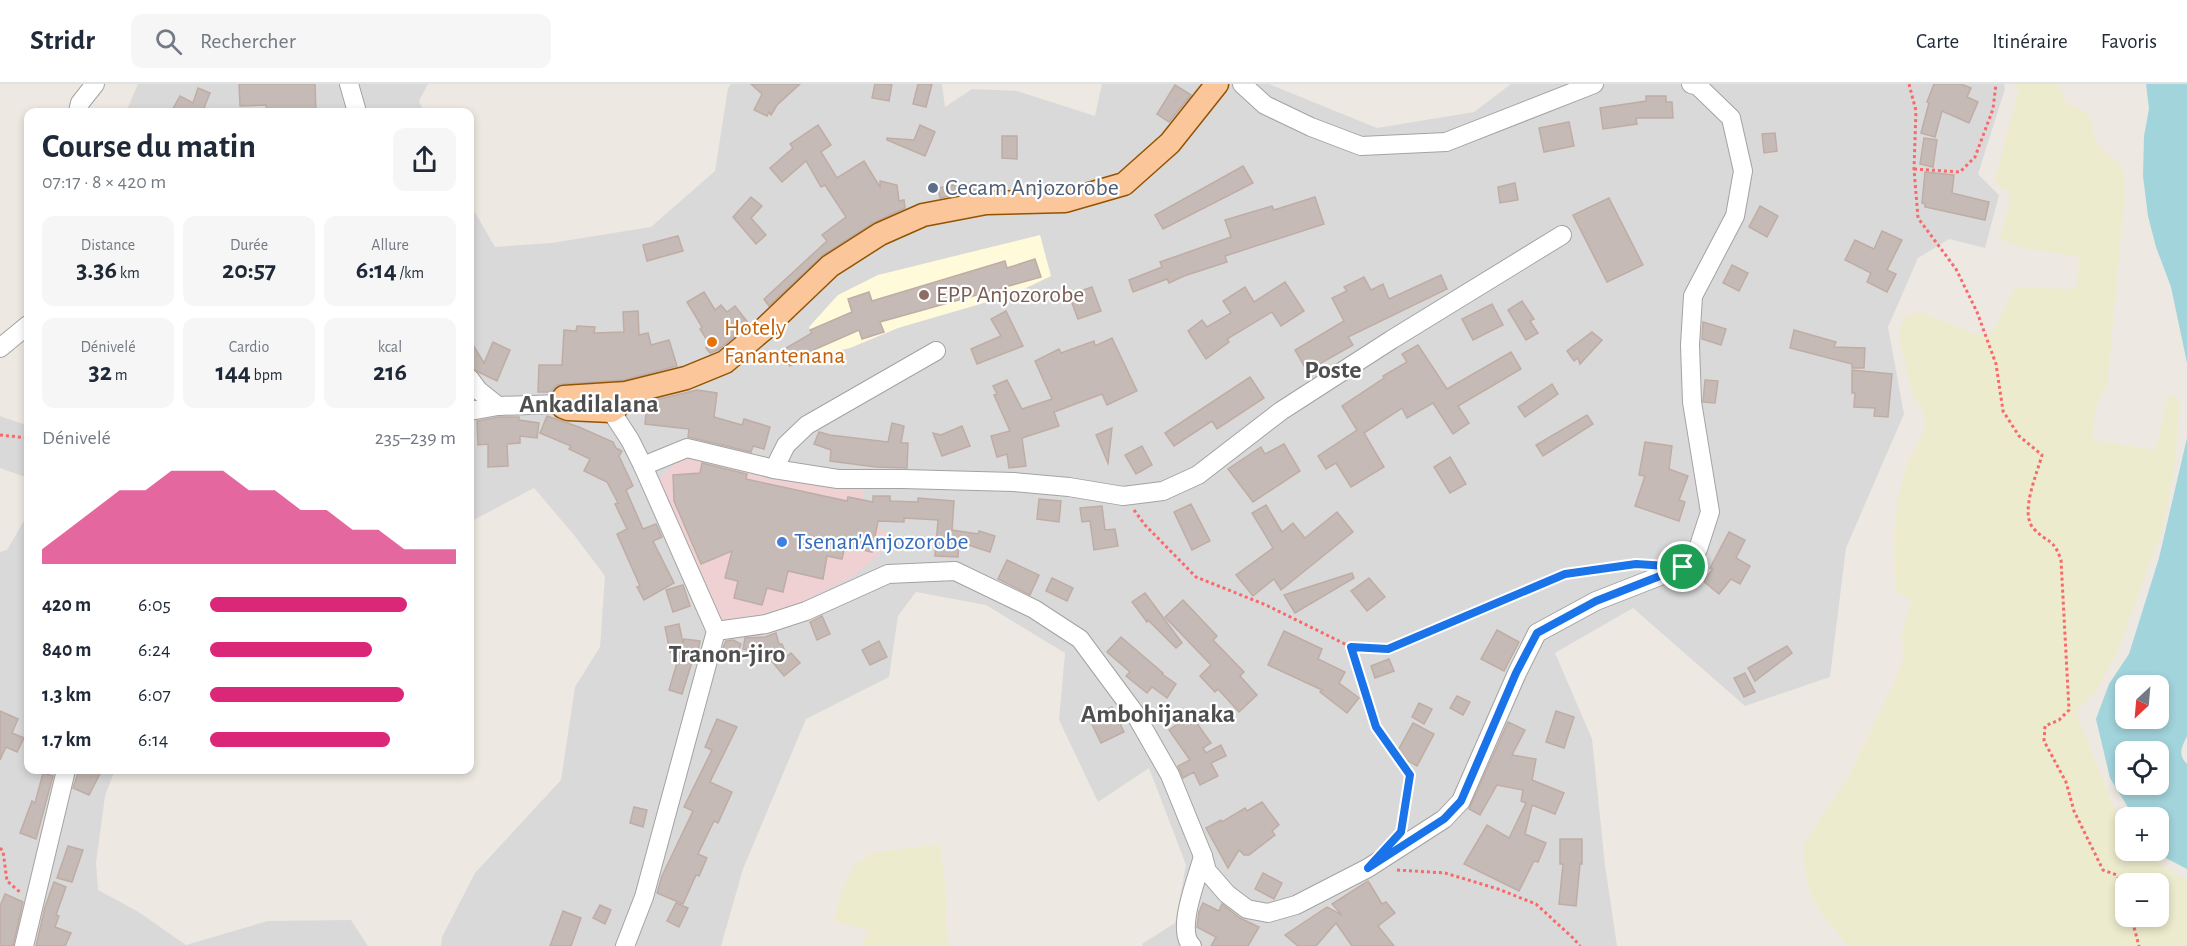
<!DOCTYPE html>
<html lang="fr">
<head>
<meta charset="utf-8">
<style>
	:root { --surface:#fff; --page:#f6f6f7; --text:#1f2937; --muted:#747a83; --line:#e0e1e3; --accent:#db2777 }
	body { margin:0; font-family:"Alegreya Sans",sans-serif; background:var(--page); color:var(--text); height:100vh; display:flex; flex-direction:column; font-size:22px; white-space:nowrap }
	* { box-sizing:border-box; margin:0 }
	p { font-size:20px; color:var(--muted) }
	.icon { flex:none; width:33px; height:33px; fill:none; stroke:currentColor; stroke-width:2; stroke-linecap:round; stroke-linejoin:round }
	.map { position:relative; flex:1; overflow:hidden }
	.side { position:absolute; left:24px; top:24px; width:450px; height:666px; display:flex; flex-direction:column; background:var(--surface); border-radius:12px; box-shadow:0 3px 9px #0003 }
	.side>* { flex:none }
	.needle { width:39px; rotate:206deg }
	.buttons { position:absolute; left:2115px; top:591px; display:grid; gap:12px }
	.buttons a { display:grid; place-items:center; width:54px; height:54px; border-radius:12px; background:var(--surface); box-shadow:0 3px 9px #0003; font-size:30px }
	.pin { position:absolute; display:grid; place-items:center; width:51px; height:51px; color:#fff; margin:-26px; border:3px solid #fff; border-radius:50%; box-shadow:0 2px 6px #0007 }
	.round { display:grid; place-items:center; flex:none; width:63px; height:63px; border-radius:12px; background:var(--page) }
	.overview { display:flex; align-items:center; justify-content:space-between; height:102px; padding:0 18px }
	h1 { font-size:33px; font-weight:700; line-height:45px }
	.metrics { display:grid; grid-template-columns:repeat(3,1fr); gap:9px; height:102px; padding:6px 18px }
	.metrics div { display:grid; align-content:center; border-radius:12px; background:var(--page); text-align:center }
	.metrics b { font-size:26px; font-weight:700 }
	.metrics small { font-size:16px; font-weight:400 }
	.metrics p { font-size:16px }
	.chart { height:168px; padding:12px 18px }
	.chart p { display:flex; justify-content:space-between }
	.chart svg { width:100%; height:108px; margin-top:6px; fill:var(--accent); opacity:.7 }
	ul { padding:0 18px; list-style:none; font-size:20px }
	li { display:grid; grid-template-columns:96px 72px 1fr; align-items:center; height:45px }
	li i { height:15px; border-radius:8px; background:var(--accent) }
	header { display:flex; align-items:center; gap:36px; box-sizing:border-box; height:84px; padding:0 30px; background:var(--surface); border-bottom:2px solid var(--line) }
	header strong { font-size:28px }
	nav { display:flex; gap:33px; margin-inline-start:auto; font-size:21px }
	.search { width:420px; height:54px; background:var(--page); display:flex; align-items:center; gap:15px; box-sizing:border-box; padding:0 21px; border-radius:12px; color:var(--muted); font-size:22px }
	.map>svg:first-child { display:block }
	.residential { fill:#dad9d9 }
	.commercial { fill:#efd1d3 }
	.education { fill:#fffbda }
	.farmland { fill:#edebcd; fill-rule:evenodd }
	.water { fill:#a2d4db; fill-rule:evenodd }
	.building { fill:#c5bab5; stroke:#bfada5; stroke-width:1.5 }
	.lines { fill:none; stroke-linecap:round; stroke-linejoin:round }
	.minor-casing { stroke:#a3a3a3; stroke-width:20 }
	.major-casing { stroke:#935302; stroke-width:25 }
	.path { stroke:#f86969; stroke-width:3; stroke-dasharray:3 3; stroke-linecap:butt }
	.minor { stroke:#fff; stroke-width:18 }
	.major { stroke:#fac69a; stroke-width:22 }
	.route-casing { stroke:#fff; stroke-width:12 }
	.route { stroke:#1a73e8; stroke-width:8 }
	.service-dot { fill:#5c6f8a; stroke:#fff; stroke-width:2 }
	.education-dot { fill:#8d6e63; stroke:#fff; stroke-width:2 }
	.food-dot { fill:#e8710a; stroke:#fff; stroke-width:2 }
	.shop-dot { fill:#3f7fe0; stroke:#fff; stroke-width:2 }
	.labels { text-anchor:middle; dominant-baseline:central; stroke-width:4.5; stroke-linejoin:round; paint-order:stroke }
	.service-label { font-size:24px; fill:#4e5e75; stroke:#fff; text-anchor:start }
	.education-label { font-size:24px; fill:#785e54; stroke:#fff; text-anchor:start }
	.food-label { font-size:24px; fill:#c56008; stroke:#fff; text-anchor:start }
	.shop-label { font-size:24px; fill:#366cbe; stroke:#fff; text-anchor:start }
	.neighbourhood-label { font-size:26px; font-weight:bold; fill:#4f4f4f; stroke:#fff }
</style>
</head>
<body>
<header>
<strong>Stridr</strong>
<div class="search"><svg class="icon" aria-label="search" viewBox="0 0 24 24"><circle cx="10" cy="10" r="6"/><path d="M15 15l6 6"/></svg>Rechercher</div>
<nav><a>Carte</a><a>Itinéraire</a><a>Favoris</a></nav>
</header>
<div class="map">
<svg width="2187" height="862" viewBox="0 0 2187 862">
	<rect width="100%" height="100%" fill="#eee8e2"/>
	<g class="residential">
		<path d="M138,0H428L419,17L424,28H126Z"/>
		<path d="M731,0H942L945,23L972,5L1017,7L1095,32L1102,0H1269L1377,44L1474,28L1511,0H2004L2005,5L1978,90L1999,111L1985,164L1949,155L1918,174L1888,243L1904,330L1846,464L1830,593L1745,622L1633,524L1555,569L1592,655L1605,781L1617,862H1143L1142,860L1175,839L1186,781L1149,684L1098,718L1059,636L1065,569L986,521L916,508L898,532L889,593L806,635L743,785L721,862H441L442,853L475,789L561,696L575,603L600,563L605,492L574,451L534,404L470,438V120L495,163L551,159L651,143L715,87L728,4Z"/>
		<path d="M0,332L26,341L28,337V394L0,384Z"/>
		<path d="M28,430V686H115L105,712L96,779L98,806L137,827L186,861L268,837L351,836L368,862H0V468L7,466Z"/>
	</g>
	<path class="commercial" d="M687,367L787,390L864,404L862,436L886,448L882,468L852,493L785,526L738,535H715L655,400Z"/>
	<path class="education" d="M1040,151L1051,192L1011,211L898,244L850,264L818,271L809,243L838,211L878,191Z"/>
	<g class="farmland">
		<path d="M2014,0H2059L2066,19L2085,28L2091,33L2095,55L2104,67L2121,82L2124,90L2125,114L2107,300L2095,324L2093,356L2156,366L2168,311L2175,312L2180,319L2174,388L2163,444L2117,569L2095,608L2078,625V633L2112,719L2125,742L2126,766L2143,767L2153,776L2187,796V862H1848L1821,829L1810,809L1805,787L1803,764L1805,758L1847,695L1896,595L1903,574L1902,551L1911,517L1905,511L1898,510L1895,503L1894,451L1898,414L1907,380L1924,348L1926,333L1912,308L1900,257L1899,244L1906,232L1921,228L1972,249L1987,252L1993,247L2015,203L2070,205L2077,201L2079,173L2024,164L2004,157L2000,152L2010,119L2009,108L1996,99V91L2019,6ZM2126,800H2158V832H2126Z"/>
		<path d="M940,760L947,819L946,842L949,862H861L869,847L834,837L841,808L853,783L870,769Z"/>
	</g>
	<g class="water">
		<path d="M2146,0H2187V279L2171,203L2156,163L2148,132L2143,92L2144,52L2149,25Z"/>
		<path d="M2187,354V652C2182,663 2177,670 2187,680V785L2162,772L2156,767L2158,766V734L2134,733L2110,694L2096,635L2109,600L2129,570L2159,474ZM2126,602H2158V634H2126ZM2126,668H2158V700H2126Z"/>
	</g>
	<g class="building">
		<path d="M239,0H315L316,28H267L266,21L240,22Z"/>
		<path d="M751,0H800L777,21L771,31L769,28L767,32L754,26L762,10Z"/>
		<path d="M875,0H892L889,17L872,14Z"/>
		<path d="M918,0H932L926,23L913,20Z"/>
		<path d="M1934,0H1961L1971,4L1967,13L1978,18L1969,39L1942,27L1935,53L1921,49L1929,19L1927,18Z"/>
		<path d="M1175,1L1191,11L1169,38L1157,30Z"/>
		<path d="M198,4L210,9L204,24L213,28H171L180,12L193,19Z"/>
		<path d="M1646,12H1666V18H1672L1673,34H1636L1637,40L1603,45L1600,24L1646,17Z"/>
		<path d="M1569,38L1574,62L1544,68L1539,44Z"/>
		<path d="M818,41L831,61L821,68L837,94L864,77L880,103V97L897,101L899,117L904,116L905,124L873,139L823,171L769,222L764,215L827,157L822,151L846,133L825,101L821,103L806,77L782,98L770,84L793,64L790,60Z"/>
		<path d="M920,41L935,48L925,72L887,56V54L914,56Z"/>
		<path d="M1775,49L1777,67L1764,69L1762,50Z"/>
		<path d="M1002,52H1017V75L1002,74Z"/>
		<path d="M1924,54L1937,56L1933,83L1920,80Z"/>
		<path d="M1243,82L1253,99L1163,145L1155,131Z"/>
		<path d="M1925,88L1954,91L1952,109L1989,118L1985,136L1925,123V120L1922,119Z"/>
		<path d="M1515,99L1518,116L1500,119L1498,103Z"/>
		<path d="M983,100V106L940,114L938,104L953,101V102Z"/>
		<path d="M751,113L762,122L751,134L766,151L756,160L733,133Z"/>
		<path d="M1315,113L1324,140L1225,172L1227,178L1184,192L1169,199L1167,195L1133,208L1129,196L1162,183L1160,178L1231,153L1225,136L1272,122L1274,126Z"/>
		<path d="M1609,114L1643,181L1607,198L1573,131Z"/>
		<path d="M1760,122L1778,132L1767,153L1749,143Z"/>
		<path d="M1882,147L1902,156L1887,186L1896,190L1887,208L1867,198L1871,189L1845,176L1855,156L1874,165Z"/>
		<path d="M678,152L683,167L647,177L643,161Z"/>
		<path d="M1035,175L1041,193L880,238L884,248L862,255L859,246L809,268L810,270L790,282L781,267L812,249L810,246L852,228L848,215L869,208L872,217L1005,177L1007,184Z"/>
		<path d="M1732,181L1748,189L1739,207L1723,199Z"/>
		<path d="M1441,191L1447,205L1348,253L1353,261L1307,287L1295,266L1344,237L1332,214L1347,207L1344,203L1364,193L1371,206L1383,200L1389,215Z"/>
		<path d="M1285,198L1304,227L1281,242L1272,228L1227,255L1229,258L1206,275L1188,247L1202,236L1207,243L1231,229L1223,217L1245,203L1254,218Z"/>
		<path d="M1092,203L1101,227L1078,235L1069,211Z"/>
		<path d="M704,208L715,226L721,221L727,228L735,222L749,240L718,266L710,269L706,264L710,261L700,245L702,243L687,218Z"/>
		<path d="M1522,217L1534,235L1530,237L1538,249L1526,256L1508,226Z"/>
		<path d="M1492,220L1503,241L1473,256L1462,235Z"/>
		<path d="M638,227L639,251L648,249L651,261L669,256L677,282L624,296L563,300L557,301L550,308H538L539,281H562L564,246L576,247L577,242L595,243L594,249L624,248L623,228Z"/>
		<path d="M1006,227L1023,262L977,280L971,265L1001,252L991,235Z"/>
		<path d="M1703,238L1726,245L1721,261L1702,255Z"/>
		<path d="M1794,246L1836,258L1834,263L1865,264L1864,284H1852V280L1790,264Z"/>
		<path d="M1592,248L1602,256L1580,280L1578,274L1574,277L1567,267Z"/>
		<path d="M1112,254L1137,307L1107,321L1102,310L1054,328L1059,342L1022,354L1026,382L1009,384L1007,370L997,373L991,352L1010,347L994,311L997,310L993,302L1007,296L1022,325L1052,315L1035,277L1059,265L1061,269L1094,257L1095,262Z"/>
		<path d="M470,256L484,279L493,258L510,266L497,297L470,284Z"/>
		<path d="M1418,261L1447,305L1511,268L1521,285L1458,322L1469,339L1453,350L1433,319L1407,334L1402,324L1364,349L1384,383L1351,403L1336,379L1326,385L1318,372L1357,346L1342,322L1384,294L1383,292L1407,278L1402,270Z"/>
		<path d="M1852,286L1892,290L1888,333L1874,332L1875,324L1854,323L1855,309H1852Z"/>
		<path d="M1250,293L1264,314L1217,345L1212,337L1174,362L1165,349Z"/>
		<path d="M1705,296L1718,297L1715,319L1703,318Z"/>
		<path d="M1552,300L1558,310L1525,333L1518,323Z"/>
		<path d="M697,306L717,309L714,333L742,341L744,335L770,343L764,365L753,362L751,368L688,353L689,345L645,340L646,329H631L634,321Z"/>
		<path d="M1587,331L1593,340L1543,372L1536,361Z"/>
		<path d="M547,332L579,343L613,358L616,364L622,367L619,372L633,402L626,406L643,445L656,440L662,453L653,457L674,499L644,516L637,503L640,502L617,450L627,445L615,420L618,419L607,398L584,387L590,375L569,365L571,362L540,349Z"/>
		<path d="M499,333H519V336L539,339L537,354L520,352V359L507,360L508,382L488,383V360L478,361L477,337Z"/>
		<path d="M892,339L904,342L901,359H908L907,384L876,383L830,377L831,366L814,360L819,348L830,351L888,358Z"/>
		<path d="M962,342L970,362L942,372L933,349L941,351Z"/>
		<path d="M1112,344L1108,379L1096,351Z"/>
		<path d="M1645,358L1672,362L1669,385L1688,392L1679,416L1685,418L1679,437L1635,422L1645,392L1639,391Z"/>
		<path d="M1284,360L1300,387L1253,418L1228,385L1261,363L1265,370Z"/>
		<path d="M1142,362L1152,381L1136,390L1125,371Z"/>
		<path d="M1450,373L1466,400L1450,409L1434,383Z"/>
		<path d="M702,379L747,390L746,395L847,417L848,413L873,418V412H890V417L918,418V414L954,417L952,446L978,450L979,447L995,452L990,468L959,458L958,473L935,472L938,436L904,434V438L878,437L872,468L845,462L842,475L827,472L823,495L788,487L783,508L767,504L762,521L734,514L738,497L725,494L732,467L701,480L674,417L673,391L700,389Z"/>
		<path d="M1039,415L1061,417L1059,438L1037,435Z"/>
		<path d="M1191,420L1210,457L1192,466L1174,428Z"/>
		<path d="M1266,421L1282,448L1293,439L1305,454L1337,428L1353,448L1281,506L1274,495L1253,512L1236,491L1273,464L1252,429Z"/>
		<path d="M1102,422L1105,446L1115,445L1118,462L1094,466L1090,437L1082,438L1080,424Z"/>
		<path d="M1729,448L1745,456L1736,474L1750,482L1740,500L1731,495L1719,510L1703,497L1713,485L1710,484Z"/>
		<path d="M1007,476L1039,491L1030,511L998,495Z"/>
		<path d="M1352,489L1354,494L1295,529L1284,511Z"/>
		<path d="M1052,494L1073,504L1067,517L1046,507Z"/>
		<path d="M1369,494L1385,513L1367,527L1351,507Z"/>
		<path d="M683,501L690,522L673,528L666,506Z"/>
		<path d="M1145,509L1182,559L1176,564L1148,536L1147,538L1132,518Z"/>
		<path d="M1183,516L1217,552L1213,556L1244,588L1240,592L1257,611L1239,628L1218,605L1215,608L1200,592L1211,581L1165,533Z"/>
		<path d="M822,532L830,550L817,556L810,538Z"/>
		<path d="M679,540L683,559L684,555L700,557L696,578H692L682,610L669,606L681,565L670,568L665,543Z"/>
		<path d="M1497,546L1519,558L1504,587L1481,575Z"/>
		<path d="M1284,547L1322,565L1318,575L1345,588L1339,599L1359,614L1347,629L1320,608L1322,606L1268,581Z"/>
		<path d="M776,549L779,560H782L787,572L791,569L800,579L784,592L770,575L764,578L761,569L743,565L745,554L765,553Z"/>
		<path d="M1121,553L1163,589L1162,590L1176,600L1167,614L1152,603L1147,609L1126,592L1130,588L1107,568Z"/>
		<path d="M733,556L741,560L736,573L722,566L726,557Z"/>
		<path d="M879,557L887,573L870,581L862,566Z"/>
		<path d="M1787,562L1792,569L1755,597L1748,584Z"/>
		<path d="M1389,575L1394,587L1375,594L1371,582Z"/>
		<path d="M1745,589L1755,608L1744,613L1734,594Z"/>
		<path d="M1457,612L1470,618L1463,631L1450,624Z"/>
		<path d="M1419,619L1432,625L1424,640L1412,633Z"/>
		<path d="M1112,623L1124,648L1101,659L1089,634Z"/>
		<path d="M0,627L18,635L12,649L24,654L17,668L6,663L0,676Z"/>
		<path d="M1556,627L1574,633L1564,664L1546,658Z"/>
		<path d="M1191,631L1211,659L1203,664L1206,669L1221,661L1226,672L1211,679L1218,692L1200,701L1194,688L1183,694L1178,682L1190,676L1169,646Z"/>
		<path d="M717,635L737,643L710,698L732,708L718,739L714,737L698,770L707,774L699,792L696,791L683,820L657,809L662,792L693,727L684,723L712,666L705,663Z"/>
		<path d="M1508,638L1525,646L1512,671L1536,675L1532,696L1564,709L1555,730L1532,721L1525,750L1546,759L1538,778L1534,777L1519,807L1464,780L1487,741L1509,754L1526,719L1521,717L1523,706L1497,701L1480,731L1469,725Z"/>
		<path d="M1413,639L1434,650L1417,682L1396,670Z"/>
		<path d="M79,686H102L89,711L73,704Z"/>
		<path d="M43,689L53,692L36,755L20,749L32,717L35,719Z"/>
		<path d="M1262,718L1279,741L1272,747L1275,751L1249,771H1244L1239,766L1228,784L1206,744L1221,736L1222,738L1245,724L1247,727Z"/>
		<path d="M634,723L647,726L643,743L630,739Z"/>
		<path d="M1560,755H1582V780H1580L1576,822L1559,820L1563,780H1560Z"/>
		<path d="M68,762L83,766L72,798L57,794Z"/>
		<path d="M1263,789L1282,799L1274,815L1255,805Z"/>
		<path d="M1368,797L1382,820L1386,818L1395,829L1378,842L1394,862H1352L1336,839L1316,862H1298L1285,851L1327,823L1342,831L1332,820Z"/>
		<path d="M54,798L66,803L56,831L59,832L55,843L71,849L65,862H36L45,823Z"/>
		<path d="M5,810L23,818L13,862H0V822Z"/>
		<path d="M676,819L688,824L679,843L667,837Z"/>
		<path d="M1203,819L1219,827L1222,820L1240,834L1259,843L1248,862H1211L1216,853L1197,843L1199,828Z"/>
		<path d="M600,821L611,826L605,840L593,834Z"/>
		<path d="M563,827L581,834L571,862H550Z"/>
	</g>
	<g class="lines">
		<defs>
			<g id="minor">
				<path d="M349,0L357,28"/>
				<path d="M1242,0L1265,21L1311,43L1361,62L1446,58L1594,0"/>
				<path d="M78,28L80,19L95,0"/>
				<path d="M0,264L28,241"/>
				<path d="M470,295L478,306L498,322"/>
				<path d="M470,327L498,322L561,320"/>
				<path d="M611,327L630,356L643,382L716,547L644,813L625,862"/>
				<path d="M643,382L687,364L774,385L838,395H903L1014,398L1069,403L1123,412L1163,407L1198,391L1281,327L1391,256L1562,151"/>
				<path d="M774,385L786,361L807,341L936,267"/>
				<path d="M716,547L766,540L806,527L888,490L955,487L1034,525L1080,555L1134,628L1170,691L1203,772L1207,787L1227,810L1247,825L1268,829L1296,821L1368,784L1444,735L1461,717L1517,589L1537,549L1596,517L1683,483L1698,465L1710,428L1692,318L1690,261L1693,212L1735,132L1743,87L1731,34L1698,2L1691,0"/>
				<path d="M24,862L66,686"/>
				<path d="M1192,862C1175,846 1198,793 1203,772"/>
			</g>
			<path id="major" d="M626,309L617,323L611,327L568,325L563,323L560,318L564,313L626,309L686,294L725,278L764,245L830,182L880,150L923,131L986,119L1065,117L1124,100L1170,59L1217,0"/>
		</defs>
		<use href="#minor" class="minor-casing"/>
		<use href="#major" class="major-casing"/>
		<g class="path">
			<path d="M1909,0L1916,27L1914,85L1918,134L1956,185L1977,228L1996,280L2003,327L2019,352L2042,371C2037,390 2019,430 2034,445C2048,460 2053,453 2061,476L2069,626L2059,636L2045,642L2044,657L2066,698L2074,727L2103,786L2117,791L2126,812"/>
			<path d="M1914,85L1960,88L1975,73L1993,25L1996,0"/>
			<path d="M0,351L28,354"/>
			<path d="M1134,426L1145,441L1196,493L1266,521L1351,563L1388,565L1565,490L1643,480"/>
			<path d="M1351,563L1376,643L1410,691L1403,741"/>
			<path d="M0,764L3,767L7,797L21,809"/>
			<path d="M1397,786L1445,789L1498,805L1536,820L1573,854L1580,862"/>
			<path d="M2131,832L2139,862"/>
		</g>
		<use href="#minor" class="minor"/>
		<use href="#major" class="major"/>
	</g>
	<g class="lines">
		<defs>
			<path id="route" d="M1636,480L1683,483L1596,517L1537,549L1516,589L1461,717L1444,735L1368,784L1401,748L1410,691L1376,643L1351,563L1388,565L1565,490Z"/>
		</defs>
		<use href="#route" class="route-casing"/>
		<use href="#route" class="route"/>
	</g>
	<circle class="service-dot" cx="933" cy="104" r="6"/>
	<circle class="education-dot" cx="924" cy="211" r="6"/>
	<circle class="food-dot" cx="712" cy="258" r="6"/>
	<circle class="shop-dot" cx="782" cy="458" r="6"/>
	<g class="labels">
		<g class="service-label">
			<text x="945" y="104">Cecam Anjozorobe</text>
		</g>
		<g class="education-label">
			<text x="936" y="211">EPP Anjozorobe</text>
		</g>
		<g class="food-label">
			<text x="724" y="244">Hotely<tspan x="724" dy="28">Fanantenana</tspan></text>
		</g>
		<g class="shop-label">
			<text x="794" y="458">Tsenan'Anjozorobe</text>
		</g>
		<g class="neighbourhood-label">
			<text x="1333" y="286">Poste</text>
			<text x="589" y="320">Ankadilalana</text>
			<text x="727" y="570">Tranon-jiro</text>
			<text x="1158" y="630">Ambohijanaka</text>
		</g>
	</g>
</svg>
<div class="buttons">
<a><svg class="needle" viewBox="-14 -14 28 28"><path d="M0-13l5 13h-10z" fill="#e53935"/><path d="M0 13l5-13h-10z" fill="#747a83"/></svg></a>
<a><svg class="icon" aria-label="locate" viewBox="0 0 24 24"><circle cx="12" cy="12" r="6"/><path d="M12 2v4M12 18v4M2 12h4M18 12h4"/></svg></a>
<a>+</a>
<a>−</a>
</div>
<div class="pin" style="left:1683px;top:483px;background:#1e9e55"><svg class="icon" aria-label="arrive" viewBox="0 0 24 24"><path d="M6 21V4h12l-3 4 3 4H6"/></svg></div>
<section class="side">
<div class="overview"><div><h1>Course du matin</h1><p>07:17 · 8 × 420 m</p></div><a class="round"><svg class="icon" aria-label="share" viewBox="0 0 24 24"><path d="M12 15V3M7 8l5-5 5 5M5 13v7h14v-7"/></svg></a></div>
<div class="metrics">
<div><p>Distance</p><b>3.36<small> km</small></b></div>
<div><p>Durée</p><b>20:57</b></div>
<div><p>Allure</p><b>6:14<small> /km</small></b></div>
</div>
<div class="metrics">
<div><p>Dénivelé</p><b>32<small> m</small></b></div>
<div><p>Cardio</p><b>144<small> bpm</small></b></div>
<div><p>kcal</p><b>216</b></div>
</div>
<div class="chart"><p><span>Dénivelé</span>235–239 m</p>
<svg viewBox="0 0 160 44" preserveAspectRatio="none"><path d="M0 44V38L10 30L20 22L30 14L40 14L50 6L60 6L70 6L80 14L90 14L100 22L110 22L120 30L130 30L140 38L150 38L160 38V44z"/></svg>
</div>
<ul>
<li><b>420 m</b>6:05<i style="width:80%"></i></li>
<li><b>840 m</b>6:24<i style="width:66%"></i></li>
<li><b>1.3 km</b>6:07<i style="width:79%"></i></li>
<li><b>1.7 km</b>6:14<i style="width:73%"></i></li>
</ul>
</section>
</div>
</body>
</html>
